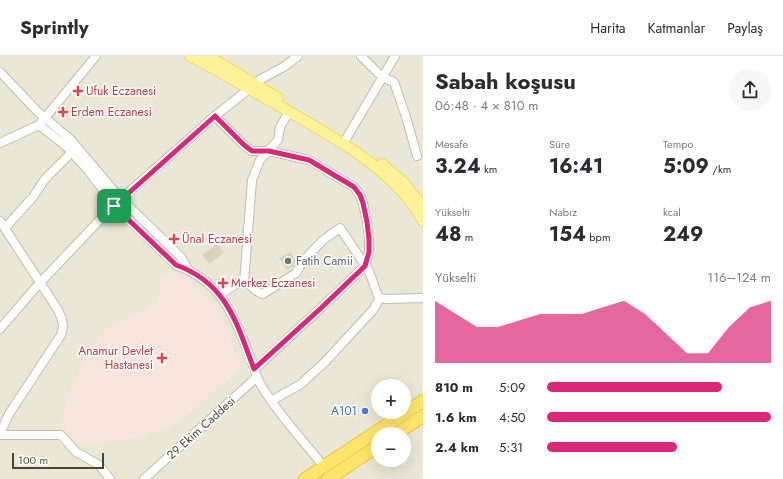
<!DOCTYPE html>
<html lang="tr">
<head>
<meta charset="utf-8">
<style>
	:root { --surface:#fff; --page:#f7f7f7; --text:#2b2b33; --muted:#7c7c81; --line:#e1e1e2; --accent:#db2777 }
	body { margin:0; font-family:Jost,sans-serif; background:var(--page); color:var(--text); height:100vh; display:flex; flex-direction:column; font-size:15px; white-space:nowrap }
	* { box-sizing:border-box; margin:0 }
	p { font-size:13px; color:var(--muted) }
	.icon { flex:none; width:22px; height:22px; fill:none; stroke:currentColor; stroke-width:2; stroke-linecap:round; stroke-linejoin:round }
	.map { position:relative; flex:1; overflow:hidden }
	.panel { display:flex; flex-direction:column; background:var(--surface); width:360px }
	.panel>* { flex:none }
	.fabs { position:absolute; left:371px; top:323px; display:grid; gap:8px }
	.fabs a { display:grid; place-items:center; width:40px; height:40px; border-radius:50%; background:var(--surface); box-shadow:0 4px 16px #0002; font-size:20px }
	.scale { position:absolute; left:12px; bottom:10px; width:92px; box-sizing:border-box; padding-left:4px; border:2px solid #4a4636; border-top:0; font-size:11px; line-height:14px; white-space:nowrap; color:#4a4636; -webkit-text-stroke:3px #fff; paint-order:stroke }
	.pin { position:absolute; display:grid; place-items:center; width:34px; height:34px; color:#fff; margin:-17px; border-radius:8px; box-shadow:0 2px 6px #0006 }
	.round { display:grid; place-items:center; flex:none; width:42px; height:42px; border-radius:21px; background:var(--page) }
	.overview { display:flex; align-items:center; justify-content:space-between; height:68px; padding:0 12px }
	h1 { font-size:22px; font-weight:700; line-height:30px }
	.metrics { display:grid; grid-template-columns:repeat(3,1fr); gap:6px; height:68px; padding:4px 12px }
	.metrics div { display:grid; align-content:center }
	.metrics b { font-size:20px; font-weight:700 }
	.metrics small { font-size:11px; font-weight:400 }
	.metrics p { font-size:11px }
	.chart { height:112px; padding:8px 12px }
	.chart p { display:flex; justify-content:space-between }
	.chart svg { width:100%; height:72px; margin-top:4px; fill:var(--accent); opacity:.7 }
	ul { padding:0 12px; list-style:none; font-size:13px }
	li { display:grid; grid-template-columns:64px 48px 1fr; align-items:center; height:30px }
	li i { height:10px; border-radius:5px; background:var(--accent) }
	header { display:flex; align-items:center; gap:24px; box-sizing:border-box; height:56px; padding:0 20px; background:var(--surface); border-bottom:1px solid var(--line) }
	header strong { font-size:19px }
	nav { display:flex; gap:22px; margin-inline-start:auto; font-size:14px }
	main { display:flex; flex:1; min-height:0 }
	.map>svg:first-child { display:block }
	.residential { fill:#eae7d6; fill-rule:evenodd }
	.medical { fill:#f7e4dc }
	.lines { fill:none; stroke-linecap:round; stroke-linejoin:round }
	.stream { stroke:#a1c6f7; stroke-width:2 }
	.building { fill:#d9d2bd }
	.minor-casing { stroke:#c2beaa; stroke-width:10 }
	.major-casing { stroke:#efda5e; stroke-width:12 }
	.highway-casing { stroke:#ebc32d; stroke-width:14 }
	.minor { stroke:#fff; stroke-width:8 }
	.major { stroke:#fff299; stroke-width:10 }
	.highway { stroke:#ffe56b; stroke-width:12 }
	.route-casing { stroke:#fff; stroke-width:8 }
	.route { stroke:#db2777; stroke-width:5 }
	.health-dot { fill:#e0444e; stroke:#fff; stroke-width:1.5 }
	.worship-dot { fill:#6b7280; stroke:#fff; stroke-width:1.5 }
	.shop-dot { fill:#3f7fe0; stroke:#fff; stroke-width:1.5 }
	.labels { text-anchor:middle; dominant-baseline:central; stroke-width:3; stroke-linejoin:round; paint-order:stroke }
	.health-label { font-size:12px; fill:#be3a42; stroke:#fff; text-anchor:start }
	.worship-label { font-size:12px; fill:#5b616d; stroke:#fff; text-anchor:start }
	.shop-label { font-size:12px; fill:#366cbe; stroke:#fff; text-anchor:end }
	.street-label { font-size:12px; fill:#4a4636; stroke:#fff }
</style>
</head>
<body>
<header>
<strong>Sprintly</strong>
<nav><a>Harita</a><a>Katmanlar</a><a>Paylaş</a></nav>
</header>
<main>
<div class="map">
<svg width="423" height="423" viewBox="0 0 423 423">
	<rect width="100%" height="100%" fill="#f6f4e9"/>
	<path class="residential" d="M0,0H423V423H0ZM378,330H404V356H378ZM378,378H404V404H378Z"/>
	<path class="medical" d="M179,213L189,222L216,252L227,270L233,291L242,312L175,369L132,383L107,387L86,389L77,386L66,378L60,368L72,328L91,292L102,276L157,245L161,221Z"/>
	<g class="lines">
		<g class="stream">
			<path d="M33,134L37,127"/>
			<path d="M11,159L28,141"/>
		</g>
	</g>
	<g class="building">
		<path d="M217,188L224,197L209,208L202,199Z"/>
		<path d="M290,196L296,206L293,210L287,214L279,202Z"/>
	</g>
	<g class="lines">
		<defs>
			<g id="minor">
				<path d="M361,0L382,21L394,26L407,64L417,100"/>
				<path d="M0,16L37,55L71,84L121,143L181,201L188,214"/>
				<path d="M215,60L244,89L252,95H269L309,104L354,131L360,139L363,147L367,166L369,183V196L365,210"/>
				<path d="M39,69L66,90L88,114L114,149L176,209C223,226 234,261 251,303C254,311 256,321 261,329C276,356 304,385 324,411"/>
				<path d="M346,83L395,0"/>
				<path d="M0,87L39,69L96,0"/>
				<path d="M0,165L58,254C62,263 65,268 61,279L9,358L0,378"/>
				<path d="M5,172L33,141L45,123L72,96"/>
				<path d="M244,226L252,124L260,104L278,84L280,71L289,56"/>
				<path d="M220,239C228,234 242,220 250,229C254,233 257,237 263,238L296,217L303,205L323,184L340,172L369,215L378,240L380,242L386,243L423,242"/>
				<path d="M0,273L37,230L114,149L215,60L249,33L254,27L285,10L298,0"/>
				<path d="M255,313L321,252L365,210"/>
				<path d="M271,345L301,328L325,306L373,254L380,242"/>
				<path d="M0,379H61L76,396L99,409L110,423"/>
				<path d="M144,423L257,321"/>
			</g>
			<g id="major">
				<path d="M190,0C222,16 252,35 283,52C322,75 366,98 398,131C408,141 416,153 423,165"/>
				<path d="M208,0L278,42"/>
				<path d="M382,108L403,126L423,151"/>
			</g>
			<g id="highway">
				<path d="M396,378L423,360"/>
				<path d="M305,423L423,345"/>
				<path d="M328,423L378,390"/>
			</g>
		</defs>
		<use href="#minor" class="minor-casing"/>
		<use href="#major" class="major-casing"/>
		<use href="#highway" class="highway-casing"/>
		<use href="#minor" class="minor"/>
		<use href="#major" class="major"/>
		<use href="#highway" class="highway"/>
	</g>
	<g class="lines">
		<defs>
			<path id="route" d="M215,60L244,89L252,95H269L309,104L354,131L360,139L363,147L367,166L369,183V196L365,210L321,252L254,313C237,268 227,227 176,209L114,150Z"/>
		</defs>
		<use href="#route" class="route-casing"/>
		<use href="#route" class="route"/>
	</g>
	<g class="health-dot">
		<path d="M76 29h4v4h4v4h-4v4h-4v-4h-4v-4h4z"/>
		<path d="M61 50h4v4h4v4h-4v4h-4v-4h-4v-4h4z"/>
		<path d="M172 177h4v4h4v4h-4v4h-4v-4h-4v-4h4z"/>
		<path d="M221 221h4v4h4v4h-4v4h-4v-4h-4v-4h4z"/>
		<path d="M160 296h4v4h4v4h-4v4h-4v-4h-4v-4h4z"/>
	</g>
	<circle class="worship-dot" cx="288" cy="205" r="4"/>
	<circle class="shop-dot" cx="365" cy="355" r="4"/>
	<g class="labels">
		<g class="health-label">
			<text x="86" y="35">Ufuk Eczanesi</text>
			<text x="71" y="56">Erdem Eczanesi</text>
			<text x="182" y="183">Ünal Eczanesi</text>
			<text x="231" y="227">Merkez Eczanesi</text>
			<text x="153" y="295" text-anchor="end">Anamur Devlet<tspan x="153" dy="14">Hastanesi</tspan></text>
		</g>
		<g class="worship-label">
			<text x="296" y="205">Fatih Camii</text>
		</g>
		<g class="shop-label">
			<text x="357" y="355">A101</text>
		</g>
		<g class="street-label">
			<text transform="translate(201 372) rotate(-42)">29 Ekim Caddesi</text>
		</g>
	</g>
</svg>
<div class="fabs">
<a>+</a>
<a>−</a>
</div>
<div class="scale">100 m</div>
<div class="pin" style="left:114px;top:150px;background:#1e9e55"><svg class="icon" aria-label="arrive" viewBox="0 0 24 24"><path d="M6 21V4h12l-3 4 3 4H6"/></svg></div>
</div>
<section class="panel">
<div class="overview"><div><h1>Sabah koşusu</h1><p>06:48 · 4 × 810 m</p></div><a class="round"><svg class="icon" aria-label="share" viewBox="0 0 24 24"><path d="M12 15V3M7 8l5-5 5 5M5 13v7h14v-7"/></svg></a></div>
<div class="metrics">
<div><p>Mesafe</p><b>3.24<small> km</small></b></div>
<div><p>Süre</p><b>16:41</b></div>
<div><p>Tempo</p><b>5:09<small> /km</small></b></div>
</div>
<div class="metrics">
<div><p>Yükselti</p><b>48<small> m</small></b></div>
<div><p>Nabız</p><b>154<small> bpm</small></b></div>
<div><p>kcal</p><b>249</b></div>
</div>
<div class="chart"><p><span>Yükselti</span>116–124 m</p>
<svg viewBox="0 0 160 44" preserveAspectRatio="none"><path d="M0 44V6L10 14L20 22L30 22L40 18L50 14L60 14L70 14L80 10L90 6L100 14L110 26L120 38L130 38L140 22L150 10L160 6V44z"/></svg>
</div>
<ul>
<li><b>810 m</b>5:09<i style="width:78%"></i></li>
<li><b>1.6 km</b>4:50<i style="width:100%"></i></li>
<li><b>2.4 km</b>5:31<i style="width:58%"></i></li>
</ul>
</section>
</main>
</body>
</html>
